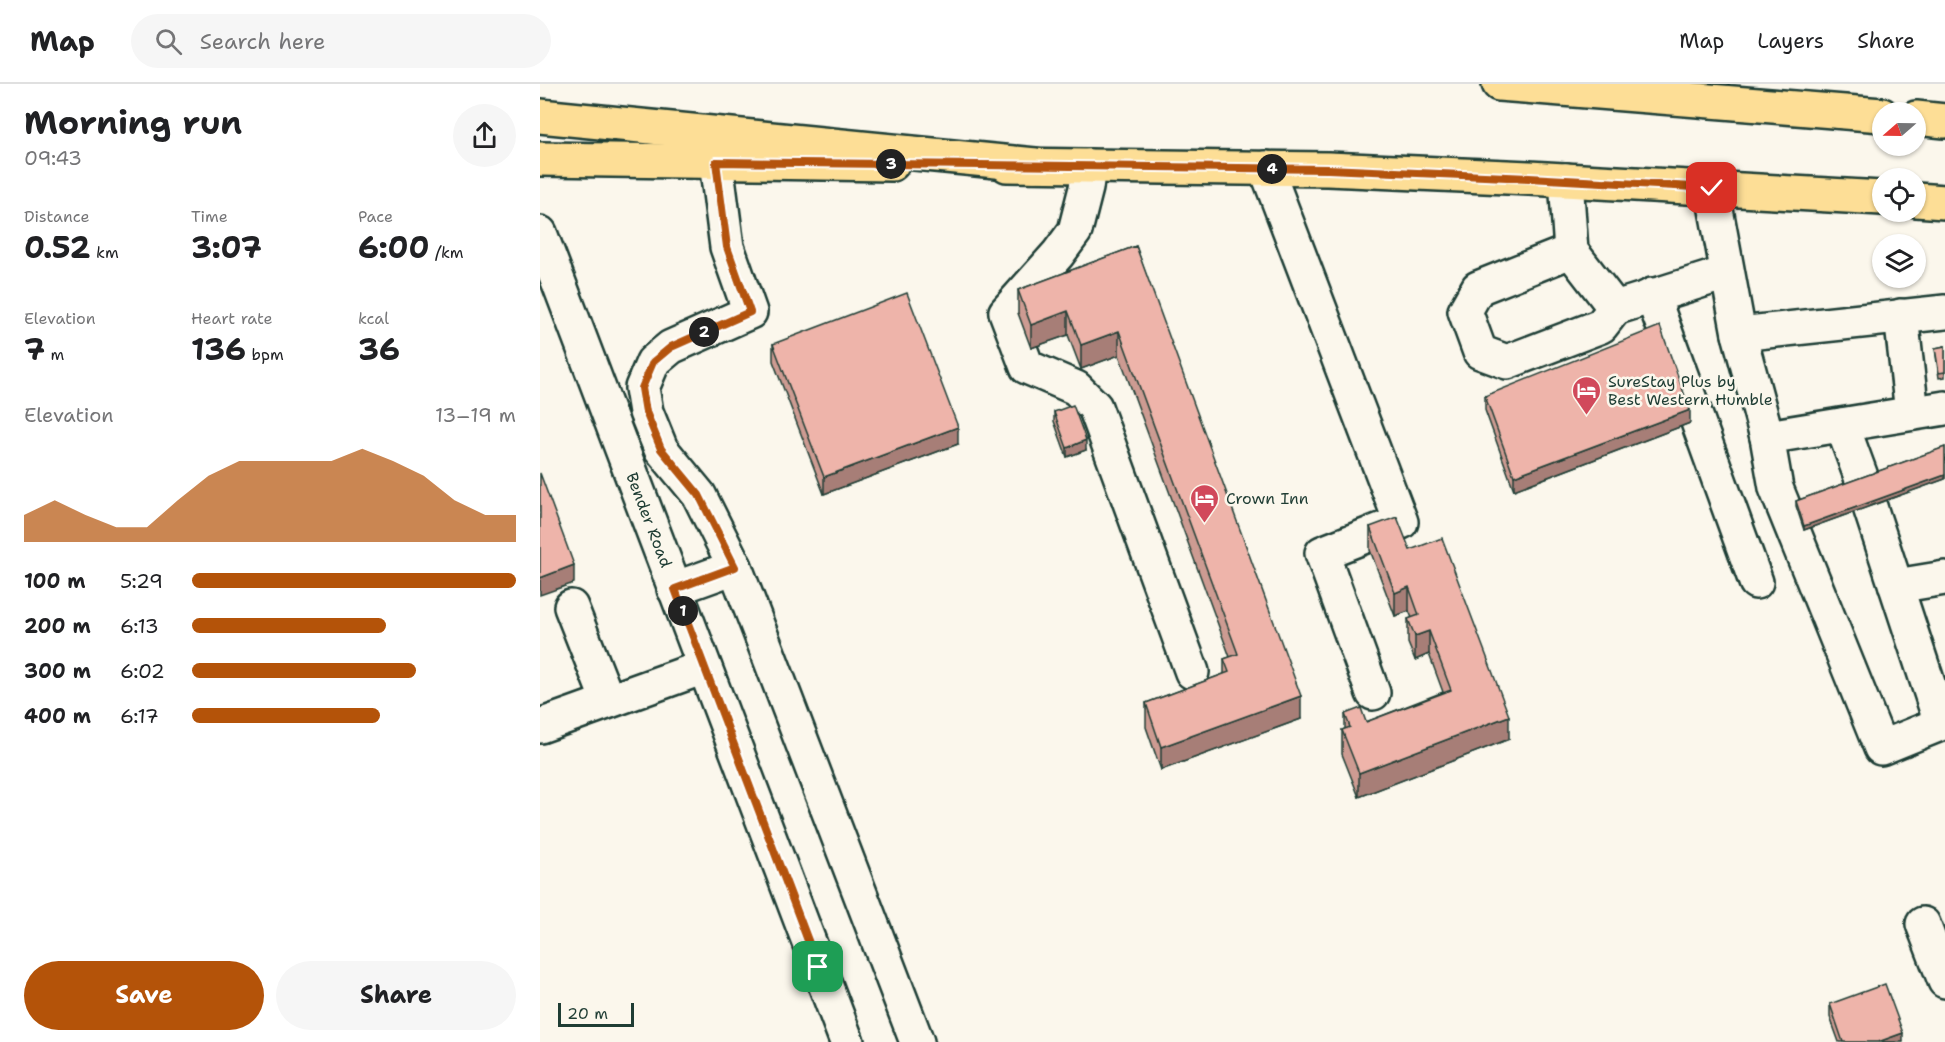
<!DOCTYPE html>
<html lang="en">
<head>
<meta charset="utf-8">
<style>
	:root { --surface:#fff; --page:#f6f6f6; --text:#202124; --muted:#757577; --line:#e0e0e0; --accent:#b45309 }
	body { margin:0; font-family:"Shantell Sans",sans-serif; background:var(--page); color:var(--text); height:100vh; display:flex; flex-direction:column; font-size:22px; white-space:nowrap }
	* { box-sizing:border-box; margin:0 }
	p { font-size:20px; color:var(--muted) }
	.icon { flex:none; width:33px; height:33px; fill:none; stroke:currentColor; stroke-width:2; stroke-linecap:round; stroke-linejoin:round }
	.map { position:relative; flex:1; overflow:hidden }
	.panel { display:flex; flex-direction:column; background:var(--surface); width:540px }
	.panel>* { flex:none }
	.needle { width:39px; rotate:250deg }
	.fabs { position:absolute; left:1332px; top:18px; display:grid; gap:12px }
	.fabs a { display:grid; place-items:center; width:54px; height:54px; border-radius:50%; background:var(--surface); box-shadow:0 2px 4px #0004; font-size:30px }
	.scale { position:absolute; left:18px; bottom:15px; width:76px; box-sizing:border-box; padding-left:6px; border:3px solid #1f3d34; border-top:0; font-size:16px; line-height:21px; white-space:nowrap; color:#1f3d34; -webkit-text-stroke:4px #fbf7ec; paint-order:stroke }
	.pin { position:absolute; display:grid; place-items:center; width:51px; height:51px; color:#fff; margin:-26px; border-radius:12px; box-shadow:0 3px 9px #0006 }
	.km { position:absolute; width:30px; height:30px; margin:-15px; border-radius:50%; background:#222; color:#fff; font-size:16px; line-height:30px; text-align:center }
	.round { display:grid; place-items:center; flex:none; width:63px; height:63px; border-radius:32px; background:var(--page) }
	.head { display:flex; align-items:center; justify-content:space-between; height:102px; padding:0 24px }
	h1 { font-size:33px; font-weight:700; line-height:45px }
	.stats { display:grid; grid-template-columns:repeat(3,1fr); gap:9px; height:102px; padding:6px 24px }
	.stats div { display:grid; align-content:center }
	.stats b { font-size:30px; font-weight:700 }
	.stats small { font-size:16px; font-weight:400 }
	.stats p { font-size:16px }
	.chart { height:168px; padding:12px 24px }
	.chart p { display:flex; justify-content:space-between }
	.chart svg { width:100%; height:108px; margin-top:6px; fill:var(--accent); opacity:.7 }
	.cta { display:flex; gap:12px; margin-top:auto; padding:12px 24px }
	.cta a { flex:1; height:69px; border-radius:36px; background:var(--accent); color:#fff; font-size:24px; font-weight:700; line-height:69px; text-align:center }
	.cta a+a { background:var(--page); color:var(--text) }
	ul { padding:0 24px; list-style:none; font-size:20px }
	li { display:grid; grid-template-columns:96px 72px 1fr; align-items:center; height:45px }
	li i { height:15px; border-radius:8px; background:var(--accent) }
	header { display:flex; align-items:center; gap:36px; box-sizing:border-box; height:84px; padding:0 30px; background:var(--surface); border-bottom:2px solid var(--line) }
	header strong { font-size:28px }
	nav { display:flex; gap:33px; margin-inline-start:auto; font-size:21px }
	.search { width:420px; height:54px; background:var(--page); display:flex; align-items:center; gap:15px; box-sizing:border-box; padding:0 21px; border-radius:33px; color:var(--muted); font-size:22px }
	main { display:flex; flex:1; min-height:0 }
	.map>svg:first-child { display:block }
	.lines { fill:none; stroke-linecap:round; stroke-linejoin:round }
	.minor-casing { stroke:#1f3d34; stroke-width:38 }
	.major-casing { stroke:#1f3d34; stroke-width:38 }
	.highway-casing { stroke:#1f3d34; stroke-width:38 }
	.minor { stroke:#fbf7ec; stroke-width:33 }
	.major { stroke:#fdde96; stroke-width:33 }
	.highway { stroke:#fdde96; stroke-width:33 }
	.wall { fill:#cd9b92; stroke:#1f3d34; stroke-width:1.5 }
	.shaded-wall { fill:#a77e77; stroke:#1f3d34; stroke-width:1.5 }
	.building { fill:#eeb4aa; stroke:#1f3d34; stroke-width:1.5 }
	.route-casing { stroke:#fff; stroke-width:12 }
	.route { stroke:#b45309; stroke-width:8 }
	.labels { text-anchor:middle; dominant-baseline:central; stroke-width:5; stroke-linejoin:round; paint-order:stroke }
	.poi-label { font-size:16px; fill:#1f3d34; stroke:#fbf7ec; text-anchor:start }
	.street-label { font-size:16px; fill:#1f3d34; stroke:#fbf7ec }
</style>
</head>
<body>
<header>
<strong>Map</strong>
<div class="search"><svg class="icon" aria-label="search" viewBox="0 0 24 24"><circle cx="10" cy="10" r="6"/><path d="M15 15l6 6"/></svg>Search here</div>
<nav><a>Map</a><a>Layers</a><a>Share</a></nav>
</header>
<main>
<section class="panel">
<div class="head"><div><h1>Morning run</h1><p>09:43</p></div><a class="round"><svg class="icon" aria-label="share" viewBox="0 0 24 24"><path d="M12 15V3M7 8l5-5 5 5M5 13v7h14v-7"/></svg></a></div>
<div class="stats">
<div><p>Distance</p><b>0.52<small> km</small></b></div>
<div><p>Time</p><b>3:07</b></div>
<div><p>Pace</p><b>6:00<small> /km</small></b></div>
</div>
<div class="stats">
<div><p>Elevation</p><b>7<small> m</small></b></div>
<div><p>Heart rate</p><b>136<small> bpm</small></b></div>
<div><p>kcal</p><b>36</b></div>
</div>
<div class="chart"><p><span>Elevation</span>13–19 m</p>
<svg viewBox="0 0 160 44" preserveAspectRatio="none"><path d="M0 44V33L10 27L20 33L30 38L40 38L50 27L60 17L70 11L80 11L90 11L100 11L110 6L120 11L130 17L140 27L150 33L160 33V44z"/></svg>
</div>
<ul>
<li><b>100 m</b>5:29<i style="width:100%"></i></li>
<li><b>200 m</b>6:13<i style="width:60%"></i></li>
<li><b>300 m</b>6:02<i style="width:69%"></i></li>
<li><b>400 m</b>6:17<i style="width:58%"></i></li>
</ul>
<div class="cta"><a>Save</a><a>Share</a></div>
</section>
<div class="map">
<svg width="1405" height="958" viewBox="0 0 1405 958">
	<rect width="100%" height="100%" fill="#fbf7ec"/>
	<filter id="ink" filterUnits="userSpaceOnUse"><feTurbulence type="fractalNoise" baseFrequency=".0167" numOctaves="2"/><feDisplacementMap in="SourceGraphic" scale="12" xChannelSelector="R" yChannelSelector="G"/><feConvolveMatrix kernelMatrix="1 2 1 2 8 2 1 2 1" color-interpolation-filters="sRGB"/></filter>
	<g filter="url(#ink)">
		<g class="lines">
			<defs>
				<g id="minor">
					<path d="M549,82L546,104L535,147L518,170L466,228L487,283L536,304L555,323L652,588"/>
					<path d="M726,84L861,438L782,469L833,609"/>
					<path d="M1026,96L1031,167L1075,224L1186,189"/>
					<path d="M1172,104L1199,250L1227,353L1236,404L1341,664L1405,638"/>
					<path d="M0,149L307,958"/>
					<path d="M1031,167L938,204L925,227L940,268L967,278L1061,242L1075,224"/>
					<path d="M1112,211L1216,498"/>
					<path d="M1361,232L1372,329"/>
					<path d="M1199,250L1405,228"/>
					<path d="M1302,341L1323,398"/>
					<path d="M1227,353L1405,324"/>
					<path d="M1330,423L1401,639"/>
					<path d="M195,483L377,958"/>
					<path d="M1356,502L1405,494"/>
					<path d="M134,505L195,483L159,411L121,365L106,328L102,304L113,278L131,263L210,228L187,163L176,78"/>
					<path d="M31,523L68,617"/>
					<path d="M0,642L164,583"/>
					<path d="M1383,840L1405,897"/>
				</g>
				<g id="major">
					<path d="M0,75L352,80"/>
					<path d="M467,81L788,85L989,94L1342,114"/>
					<path d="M1376,116L1405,118"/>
				</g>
				<g id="highway">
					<path d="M959,0L1342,31"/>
					<path d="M0,32L495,81"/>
					<path d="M1376,34L1405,37"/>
				</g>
			</defs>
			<use href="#minor" class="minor-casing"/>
			<use href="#major" class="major-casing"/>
			<use href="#highway" class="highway-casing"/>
			<use href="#minor" class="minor"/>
			<use href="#major" class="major"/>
			<use href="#highway" class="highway"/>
		</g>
		<g class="wall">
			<path d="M596,162L761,635L621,686L606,643V619L684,590V575L690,573L579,271L541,285L528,251L491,264L478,229V206Z"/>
			<path d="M233,260L418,360L284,410L233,277Z"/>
			<path d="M1405,262V293L1399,294L1395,264Z"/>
			<path d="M945,312L1150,339L974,406L945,326Z"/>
			<path d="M514,328L546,366L527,373L514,337Z"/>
			<path d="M1405,363V395L1264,446L1256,422V417Z"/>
			<path d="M830,443L870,466L969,655L819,713L802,670V646L805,645V630L826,638L903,608L889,570L875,576L868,559V535L872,534L869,527L855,532L830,466Z"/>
			<path d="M1290,920L1363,958H1299L1290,933Z"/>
		</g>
		<g class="shaded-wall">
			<path d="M528,227V251L491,264V241Z"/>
			<path d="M579,247V271L541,285V261Z"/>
			<path d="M1150,326V339L974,406V392Z"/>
			<path d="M418,343V360L284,410V393Z"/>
			<path d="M546,356V366L527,373V364Z"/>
			<path d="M1405,391V395L1264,446V442Z"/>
			<path d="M34,481V499L0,511V494Z"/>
			<path d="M869,503V527L855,532V509Z"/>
			<path d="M889,547V570L875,576V552Z"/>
			<path d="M761,612V635L621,686V663Z"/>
			<path d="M969,632V655L819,713V689Z"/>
			<path d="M1363,949V958H1338Z"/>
		</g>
		<g class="building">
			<path d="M596,162L761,612L621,663L606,619L689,588L684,575L698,570L579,247L541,261L528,227L491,241L478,206Z"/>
			<path d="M367,209L418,343L284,393L233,260Z"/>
			<path d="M1120,242L1150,326L974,392L945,312Z"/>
			<path d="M1405,262V288L1399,289L1395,264Z"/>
			<path d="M533,321L546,356L527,364L514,328Z"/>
			<path d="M1405,363V391L1264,442L1256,417Z"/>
			<path d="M0,389L34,481L0,494Z"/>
			<path d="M857,433L870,466L902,454L969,632L819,689L802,646L810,643L805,630L821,624L826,638L911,606L889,547L875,552L868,535L879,531L869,503L855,509L830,443Z"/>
			<path d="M1345,900L1363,949L1338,958H1303L1290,920Z"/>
		</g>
	</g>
	<g class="lines" filter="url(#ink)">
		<defs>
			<path id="route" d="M278,883L135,505L195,483L159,411L121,365L106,328L102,304L113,278L131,263L210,228L187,163L176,78L788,85L989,94L1172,104"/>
		</defs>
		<use href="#route" class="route-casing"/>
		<use href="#route" class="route"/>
	</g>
	<defs>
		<symbol id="hotel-pin" viewBox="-11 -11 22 30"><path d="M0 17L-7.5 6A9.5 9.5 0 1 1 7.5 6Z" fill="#d1495b" stroke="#fbf7ec"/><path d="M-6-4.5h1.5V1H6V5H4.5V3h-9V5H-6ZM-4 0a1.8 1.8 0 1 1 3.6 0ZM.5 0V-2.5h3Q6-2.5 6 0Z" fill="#fff"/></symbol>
	</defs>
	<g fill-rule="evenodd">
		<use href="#hotel-pin" x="1030" y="290" width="33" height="45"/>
		<use href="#hotel-pin" x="648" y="398" width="33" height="45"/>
	</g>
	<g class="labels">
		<g class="poi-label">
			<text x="1068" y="297">SureStay Plus by<tspan x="1068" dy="18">Best Western Humble</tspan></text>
			<text x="686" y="414">Crown Inn</text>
		</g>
		<g class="street-label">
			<text transform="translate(109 436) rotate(69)">Bender Road</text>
		</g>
	</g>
</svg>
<div class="fabs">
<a><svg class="needle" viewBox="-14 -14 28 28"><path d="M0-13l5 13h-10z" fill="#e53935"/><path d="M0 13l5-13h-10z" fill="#757577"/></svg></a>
<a><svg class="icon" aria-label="locate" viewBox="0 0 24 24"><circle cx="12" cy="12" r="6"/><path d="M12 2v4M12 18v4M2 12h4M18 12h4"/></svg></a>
<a><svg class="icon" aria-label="layers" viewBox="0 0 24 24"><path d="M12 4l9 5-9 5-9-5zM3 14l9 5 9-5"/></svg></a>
</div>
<div class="scale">20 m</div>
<div class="pin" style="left:278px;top:883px;background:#1e9e55"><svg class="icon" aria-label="arrive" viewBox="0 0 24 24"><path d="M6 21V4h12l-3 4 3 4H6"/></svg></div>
<div class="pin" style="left:1172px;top:104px;background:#d93025"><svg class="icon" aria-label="check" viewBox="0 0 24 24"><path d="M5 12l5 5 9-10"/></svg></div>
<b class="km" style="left:143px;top:527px">1</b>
<b class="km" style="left:164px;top:248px">2</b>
<b class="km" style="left:351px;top:80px">3</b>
<b class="km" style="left:732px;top:85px">4</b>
</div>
</main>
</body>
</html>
